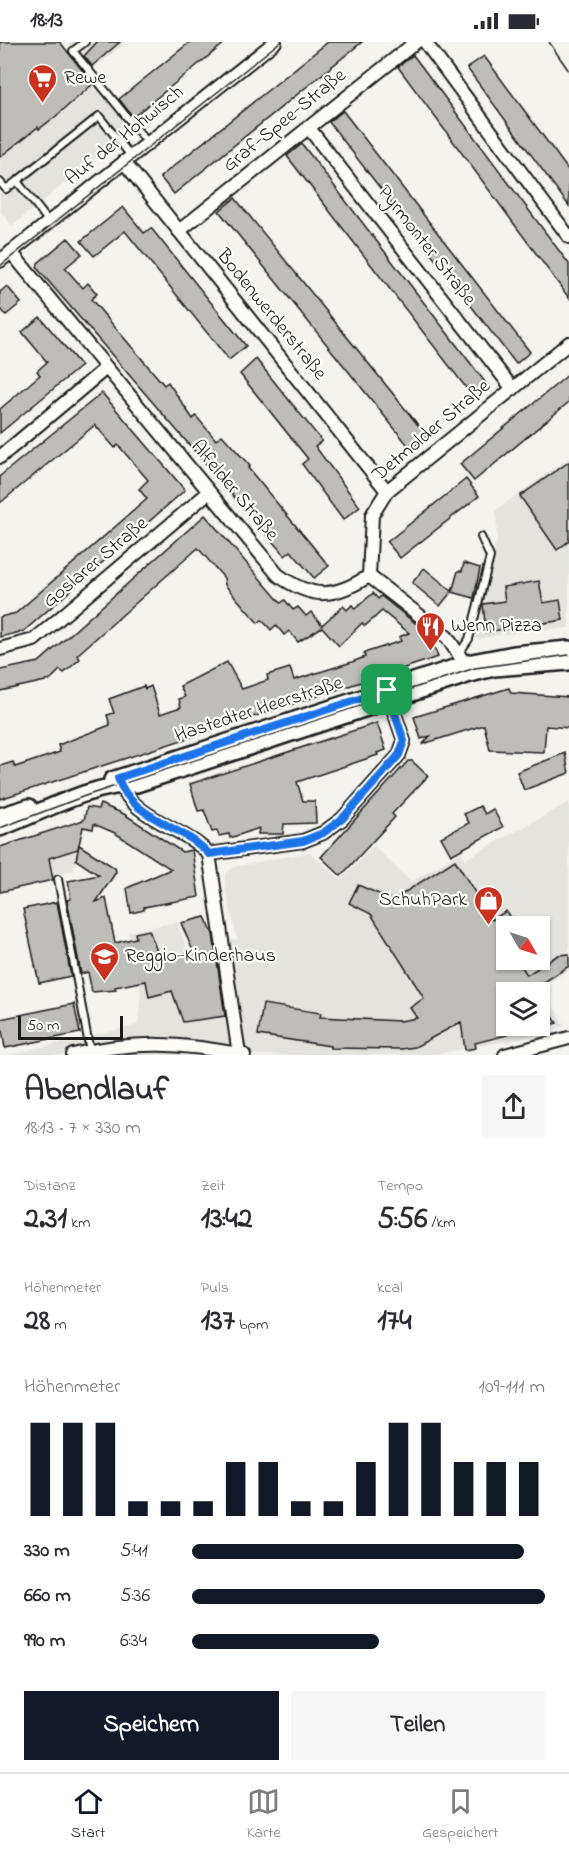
<!DOCTYPE html>
<html lang="de">
<head>
<meta charset="utf-8">
<style>
	:root { --surface:#fff; --page:#f7f7f7; --text:#2b2b33; --muted:#7c7c81; --line:#e1e1e2; --accent:#111827 }
	body { margin:0; font-family:"Indie Flower",sans-serif; background:var(--page); color:var(--text); height:100vh; display:flex; flex-direction:column; font-size:22px; white-space:nowrap }
	* { box-sizing:border-box; margin:0 }
	p { font-size:20px; color:var(--muted) }
	.icon { flex:none; width:33px; height:33px; fill:none; stroke:currentColor; stroke-width:2; stroke-linecap:round; stroke-linejoin:round }
	.map { position:relative; height:1013px; overflow:hidden }
	.sheet { display:flex; flex-direction:column; background:var(--surface); flex:1 }
	.sheet>* { flex:none }
	.needle { width:39px; rotate:129deg }
	.controls { position:absolute; left:496px; top:874px; display:grid; gap:12px }
	.controls a { display:grid; place-items:center; width:54px; height:54px; border-radius:0px; background:var(--surface); box-shadow:0 2px 4px #0004; font-size:30px }
	.scale { position:absolute; left:18px; bottom:15px; width:105px; box-sizing:border-box; padding-left:6px; border:3px solid #1c1c1c; border-top:0; font-size:16px; line-height:21px; white-space:nowrap; color:#1c1c1c; -webkit-text-stroke:4px #fdfcf7; paint-order:stroke }
	.pin { position:absolute; display:grid; place-items:center; width:51px; height:51px; color:#fff; margin:-26px; border-radius:12px; box-shadow:0 3px 9px #0006 }
	.round { display:grid; place-items:center; flex:none; width:63px; height:63px; border-radius:0px; background:var(--page) }
	.head { display:flex; align-items:center; justify-content:space-between; height:102px; padding:0 24px }
	h1 { font-size:33px; font-weight:800; line-height:45px }
	.figures { display:grid; grid-template-columns:repeat(3,1fr); gap:9px; height:102px; padding:6px 24px }
	.figures div { display:grid; align-content:center }
	.figures b { font-size:30px; font-weight:800 }
	.figures small { font-size:16px; font-weight:400 }
	.figures p { font-size:16px }
	.chart { height:168px; padding:12px 24px }
	.chart p { display:flex; justify-content:space-between }
	.chart svg { width:100%; height:108px; margin-top:6px; stroke:var(--accent); stroke-width:6 }
	.cta { display:flex; gap:12px; margin-top:auto; padding:12px 24px }
	.cta a { flex:1; height:69px; border-radius:0px; background:var(--accent); color:#fff; font-size:24px; font-weight:800; line-height:69px; text-align:center }
	.cta a+a { background:var(--page); color:var(--text) }
	ul { padding:0 24px; list-style:none; font-size:20px }
	li { display:grid; grid-template-columns:96px 72px 1fr; align-items:center; height:45px }
	li i { height:15px; border-radius:8px; background:var(--accent) }
	.status { display:flex; justify-content:space-between; align-items:center; height:42px; padding:0 30px; background:var(--surface); direction:ltr }
	.status svg { height:16px; fill:currentColor }
	.dock { display:flex; justify-content:space-around; align-items:center; height:84px; border-top:2px solid var(--line); background:var(--surface); font-size:16px; color:var(--muted) }
	.dock a { display:grid; justify-items:center; gap:3px }
	.dock .on { color:var(--accent) }
	.map>svg:first-child { display:block }
	.built { fill:#e4e3de; fill-rule:evenodd }
	.building { fill:#bebdba; stroke:#1c1c1c; stroke-width:1.5 }
	.lines { fill:none; stroke-linecap:round; stroke-linejoin:round }
	.service-casing { stroke:#1c1c1c; stroke-width:10 }
	.minor-casing { stroke:#1c1c1c; stroke-width:16 }
	.tertiary-casing { stroke:#1c1c1c; stroke-width:20 }
	.service { stroke:#fdfcf7; stroke-width:6 }
	.minor { stroke:#fdfcf7; stroke-width:12 }
	.tertiary { stroke:#fdfcf7; stroke-width:15 }
	.tram { stroke:#1c1c1c; stroke-width:1.5 }
	.route-casing { stroke:#fff; stroke-width:12 }
	.route { stroke:#1a73e8; stroke-width:8 }
	.labels { text-anchor:middle; dominant-baseline:central; stroke-width:4.5; stroke-linejoin:round; paint-order:stroke }
	.poi-label { font-size:20px; fill:#1c1c1c; stroke:#fdfcf7; text-anchor:start }
	.street-label { font-size:20px; fill:#1c1c1c; stroke:#fdfcf7 }
</style>
</head>
<body>
<div class="status"><b>18:13</b><svg viewBox="0 0 49 12"><path d="M0 12V9h3v3zM5 12V6h3v6zM10 12V3h3v9zM15 12V0h3v12zM26 1h20v11H26zM47 4h2v5h-2z"/></svg></div>
<div class="map">
<svg width="569" height="1013" viewBox="0 0 569 1013">
	<rect width="100%" height="100%" fill="#f4f3ee"/>
	<filter id="ink" filterUnits="userSpaceOnUse"><feTurbulence type="fractalNoise" baseFrequency=".0167" numOctaves="2"/><feDisplacementMap in="SourceGraphic" scale="12" xChannelSelector="R" yChannelSelector="G"/><feConvolveMatrix kernelMatrix="1 2 1 2 8 2 1 2 1" color-interpolation-filters="sRGB"/></filter>
	<g filter="url(#ink)">
		<g class="built">
			<path d="M0,0H61L131,87L12,184L0,168Z"/>
			<path d="M68,0H127L91,28Z"/>
			<path d="M569,416V586L525,589L476,597L497,497L496,468Z"/>
			<path d="M569,760V928L542,944L565,984L520,997L430,1013H9L138,983L141,950L128,890L177,880L188,910L217,900L237,897L225,843V832L234,825L309,810L341,838L374,804L411,840L461,810L466,817ZM507,885H540V918H507ZM507,951H540V984H507Z"/>
			<path d="M83,777L74,828L0,847V804Z"/>
		</g>
		<g class="building">
			<path d="M0,0H60L93,42L55,75L39,87L38,85L0,115Z"/>
			<path d="M97,0H120L92,24L84,14Z"/>
			<path d="M190,0H226L133,75L119,57Z"/>
			<path d="M328,0H362L174,152L160,135Z"/>
			<path d="M413,13L569,222V256L398,25Z"/>
			<path d="M484,14L569,129V164L467,26Z"/>
			<path d="M343,69L530,310L516,322L329,80Z"/>
			<path d="M302,102L488,344L474,356L287,114Z"/>
			<path d="M235,156L427,394L411,407L219,169Z"/>
			<path d="M123,165L144,191L151,186L246,304L229,318L125,189L94,214L81,199Z"/>
			<path d="M68,196L82,212L65,226L83,246L88,241L97,252L91,257L164,343L168,340L193,377L196,374L216,398L222,393L250,424L248,426L329,524L314,536L291,509L285,514L37,226L38,221Z"/>
			<path d="M7,244L21,261L6,273L0,266V250Z"/>
			<path d="M40,275L81,324L0,391V367L40,333L37,329L47,320L22,290Z"/>
			<path d="M256,317L322,399L315,404L360,465L343,478L302,422L308,417L240,332Z"/>
			<path d="M569,332V360L474,439L460,422Z"/>
			<path d="M102,351L185,448L24,589L0,595V575L16,571L147,457L139,447L148,438L118,403L115,406L95,383L0,461V434Z"/>
			<path d="M569,420V499L557,508L520,454Z"/>
			<path d="M466,437L479,454L400,516L387,500Z"/>
			<path d="M205,473L281,561L285,558L293,568L298,565L306,574L311,570L322,583L343,564L347,568L352,563L355,567L373,551L378,557L381,554L430,593L438,615L0,757V724L13,720L15,725L60,710L58,703L110,683L107,673L114,671L109,657L144,644L145,647L151,644L160,672L181,665L179,657L185,655L180,644L227,620L242,647L268,638L267,633L290,626L294,638L352,620L365,615L364,611L401,599L399,595L409,591L382,569L365,584L362,581L339,604L322,585L298,600L289,589L284,593L276,583L271,588L262,578L258,581L225,543L224,536L198,506L77,613L80,617L64,631L60,628L50,638L0,649V628L39,620Z"/>
			<path d="M464,521L480,526L474,556L452,550L458,529H462Z"/>
			<path d="M424,526L452,549L440,564L412,541Z"/>
			<path d="M539,539L543,561L560,558L563,578L486,590L483,562L505,559L503,545Z"/>
			<path d="M509,646L511,651L569,655V686L546,684L544,710L490,708L484,683L423,702L430,694L421,697L414,675Z"/>
			<path d="M377,681L386,708L377,711L378,713L297,740L303,759H315L316,781L284,782L283,792H258L259,786L230,796L229,792L219,794L217,789L212,790L204,768L198,769L190,742Z"/>
			<path d="M565,711L569,731L524,748L517,730Z"/>
			<path d="M408,719H412L428,734L392,772L395,775L341,834L321,815Z"/>
			<path d="M100,762L124,772L182,810L192,808L199,855L144,865V868L131,871L127,846L171,827L115,791L94,782L93,787L83,785L78,807L49,816L53,838L0,850V805L84,778L87,765L98,767Z"/>
			<path d="M480,764L485,772L493,767L503,785L451,813L441,795L469,781L464,772Z"/>
			<path d="M79,803L115,826L116,830L96,860L106,856L115,901L136,896L135,891L149,888L161,920L193,909L181,881L205,875L213,892L225,974L183,980L172,949L149,955L146,939L115,945L116,948L92,950L88,930L81,932L67,858L71,857L68,839L99,833L76,818Z"/>
			<path d="M455,818L492,878L506,869L514,882L500,890L507,901V918H518L527,933L558,913L569,912V924L535,946L538,951H507V993L475,1001L476,1006L465,1008L461,980L415,1005L401,1007L330,1006V1004L258,993L263,962L321,971L320,975L400,979L417,976L410,966L424,956L371,872L349,861L358,843L393,858Z"/>
			<path d="M57,860L71,934L39,941L23,867Z"/>
			<path d="M540,954L557,981L540,985Z"/>
			<path d="M74,962L80,991L5,1006L0,977Z"/>
		</g>
		<g class="lines">
			<defs>
				<g id="service">
					<path d="M85,0L73,9L148,101"/>
					<path d="M17,139L99,74L131,114"/>
					<path d="M0,140L6,147L17,139L49,180"/>
					<path d="M460,610L469,597L490,515L481,495"/>
					<path d="M58,837L90,1009"/>
				</g>
				<g id="minor">
					<path d="M425,0L569,195"/>
					<path d="M308,85L513,347"/>
					<path d="M124,120L387,449"/>
					<path d="M179,189L416,0"/>
					<path d="M11,210L278,533C313,558 334,556 369,534"/>
					<path d="M0,219L275,0"/>
					<path d="M0,415L106,326"/>
					<path d="M369,534L372,473L387,449L569,301"/>
					<path d="M369,534L447,595L465,622"/>
					<path d="M0,607L34,598L209,450"/>
					<path d="M118,737C131,777 183,784 209,812"/>
					<path d="M209,812L303,799L323,791L342,777L399,713L404,699L388,652"/>
					<path d="M209,812L239,1012"/>
					<path d="M73,1013C135,998 182,1001 244,1013"/>
					<path d="M505,1013L569,996"/>
				</g>
				<g id="tertiary">
					<path d="M112,738L472,620L514,612L569,607"/>
					<path d="M0,774L29,765"/>
					<path d="M0,786C43,770 91,742 137,742L470,632L494,626L569,620"/>
				</g>
			</defs>
			<use href="#service" class="service-casing"/>
			<use href="#minor" class="minor-casing"/>
			<use href="#tertiary" class="tertiary-casing"/>
			<use href="#service" class="service"/>
			<use href="#minor" class="minor"/>
			<use href="#tertiary" class="tertiary"/>
			<g class="tram">
				<path d="M549,0L569,29"/>
				<path d="M0,224L280,0"/>
				<path d="M0,786L85,754L475,626L569,613"/>
			</g>
		</g>
	</g>
	<g class="lines" filter="url(#ink)">
		<defs>
			<path id="route" d="M387,648L404,699L399,713L342,777L323,791L303,799L209,812C183,783 131,777 118,736Z"/>
		</defs>
		<use href="#route" class="route-casing"/>
		<use href="#route" class="route"/>
	</g>
	<defs>
		<symbol id="supermarket-pin" viewBox="-11 -11 22 30"><path d="M0 17L-7.5 6A9.5 9.5 0 1 1 7.5 6Z" fill="#c8321e" stroke="#fdfcf7"/><path d="M-6-5.5h2.5l.6 2H6L4.5 2H-2.5L-4.4-4H-6ZM-1.5 3.2a1.3 1.3 0 1 0 .1 0ZM3 3.2a1.3 1.3 0 1 0 .1 0Z" fill="#fff"/></symbol>
		<symbol id="restaurant-pin" viewBox="-11 -11 22 30"><path d="M0 17L-7.5 6A9.5 9.5 0 1 1 7.5 6Z" fill="#c8321e" stroke="#fdfcf7"/><path d="M-5-6h1v4h1v-4h1v4h1v-4h1v5L-1.5 .5V6h-2V.5L-5-1ZM5-6V6H3V1.5H1.5Q1.5-4 5-6Z" fill="#fff"/></symbol>
		<symbol id="shop-pin" viewBox="-11 -11 22 30"><path d="M0 17L-7.5 6A9.5 9.5 0 1 1 7.5 6Z" fill="#c8321e" stroke="#fdfcf7"/><path d="M-5-2.5h2.3a2.7 3.5 0 0 1 5.4 0H5L5.5 6h-11ZM-1.5-2.5h3a1.5 2.3 0 0 0-3 0Z" fill="#fff"/></symbol>
		<symbol id="school-pin" viewBox="-11 -11 22 30"><path d="M0 17L-7.5 6A9.5 9.5 0 1 1 7.5 6Z" fill="#c8321e" stroke="#fdfcf7"/><path d="M0-5L7-2L0 1L-7-2ZM-4 1L0 2.5L4 1V4Q0 6-4 4Z" fill="#fff"/></symbol>
	</defs>
	<g fill-rule="evenodd">
		<use href="#supermarket-pin" x="26" y="20" width="33" height="45"/>
		<use href="#restaurant-pin" x="414" y="568" width="33" height="45"/>
		<use href="#shop-pin" x="472" y="842" width="33" height="45"/>
		<use href="#school-pin" x="88" y="898" width="33" height="45"/>
	</g>
	<g class="labels">
		<g class="poi-label">
			<text x="64" y="36">Rewe</text>
			<text x="451" y="584">Wenn Pizza</text>
			<text x="467" y="858" text-anchor="end">SchuhPark</text>
			<text x="125" y="914">Reggio-Kinderhaus</text>
		</g>
		<g class="street-label">
			<text transform="translate(285 79) rotate(-39)">Graf-Spee-Straße</text>
			<text transform="translate(125 94) rotate(-39)">Auf der Hohwisch</text>
			<text transform="translate(426 204) rotate(52)">Pyrmonter Straße</text>
			<text transform="translate(271 273) rotate(51)">Bodenwerderstraße</text>
			<text transform="translate(432 389) rotate(-40)">Detmolder Straße</text>
			<text transform="translate(234 449) rotate(50)">Alfelder Straße</text>
			<text transform="translate(96 521) rotate(-40)">Goslarer Straße</text>
			<text transform="translate(259 668) rotate(-18)">Hastedter Heerstraße</text>
		</g>
	</g>
</svg>
<div class="controls">
<a><svg class="needle" viewBox="-14 -14 28 28"><path d="M0-13l5 13h-10z" fill="#e53935"/><path d="M0 13l5-13h-10z" fill="#7c7c81"/></svg></a>
<a><svg class="icon" aria-label="layers" viewBox="0 0 24 24"><path d="M12 4l9 5-9 5-9-5zM3 14l9 5 9-5"/></svg></a>
</div>
<div class="scale">50 m</div>
<div class="pin" style="left:387px;top:648px;background:#1e9e55"><svg class="icon" aria-label="arrive" viewBox="0 0 24 24"><path d="M6 21V4h12l-3 4 3 4H6"/></svg></div>
</div>
<section class="sheet">
<div class="head"><div><h1>Abendlauf</h1><p>18:13 · 7 × 330 m</p></div><a class="round"><svg class="icon" aria-label="share" viewBox="0 0 24 24"><path d="M12 15V3M7 8l5-5 5 5M5 13v7h14v-7"/></svg></a></div>
<div class="figures">
<div><p>Distanz</p><b>2.31<small> km</small></b></div>
<div><p>Zeit</p><b>13:42</b></div>
<div><p>Tempo</p><b>5:56<small> /km</small></b></div>
</div>
<div class="figures">
<div><p>Höhenmeter</p><b>28<small> m</small></b></div>
<div><p>Puls</p><b>137<small> bpm</small></b></div>
<div><p>kcal</p><b>174</b></div>
</div>
<div class="chart"><p><span>Höhenmeter</span>109–111 m</p>
<svg viewBox="0 0 160 44" preserveAspectRatio="none"><path d="M5 44V6M15 44V6M25 44V6M35 44V38M45 44V38M55 44V38M65 44V22M75 44V22M85 44V38M95 44V38M105 44V22M115 44V6M125 44V6M135 44V22M145 44V22M155 44V22"/></svg>
</div>
<ul>
<li><b>330 m</b>5:41<i style="width:94%"></i></li>
<li><b>660 m</b>5:36<i style="width:100%"></i></li>
<li><b>990 m</b>6:34<i style="width:53%"></i></li>
</ul>
<div class="cta"><a>Speichern</a><a>Teilen</a></div>
</section>
<nav class="dock">
<a class="on"><svg class="icon" aria-label="home" viewBox="0 0 24 24"><path d="M3 11l9-7 9 7M6 9v11h12V9"/></svg>Start</a>
<a><svg class="icon" aria-label="map" viewBox="0 0 24 24"><path d="M3 6l6-2 6 2 6-2v14l-6 2-6-2-6 2zM9 4v14M15 6v14"/></svg>Karte</a>
<a><svg class="icon" aria-label="saved" viewBox="0 0 24 24"><path d="M7 4h10v16l-5-4-5 4z"/></svg>Gespeichert</a>
</nav>
</body>
</html>
